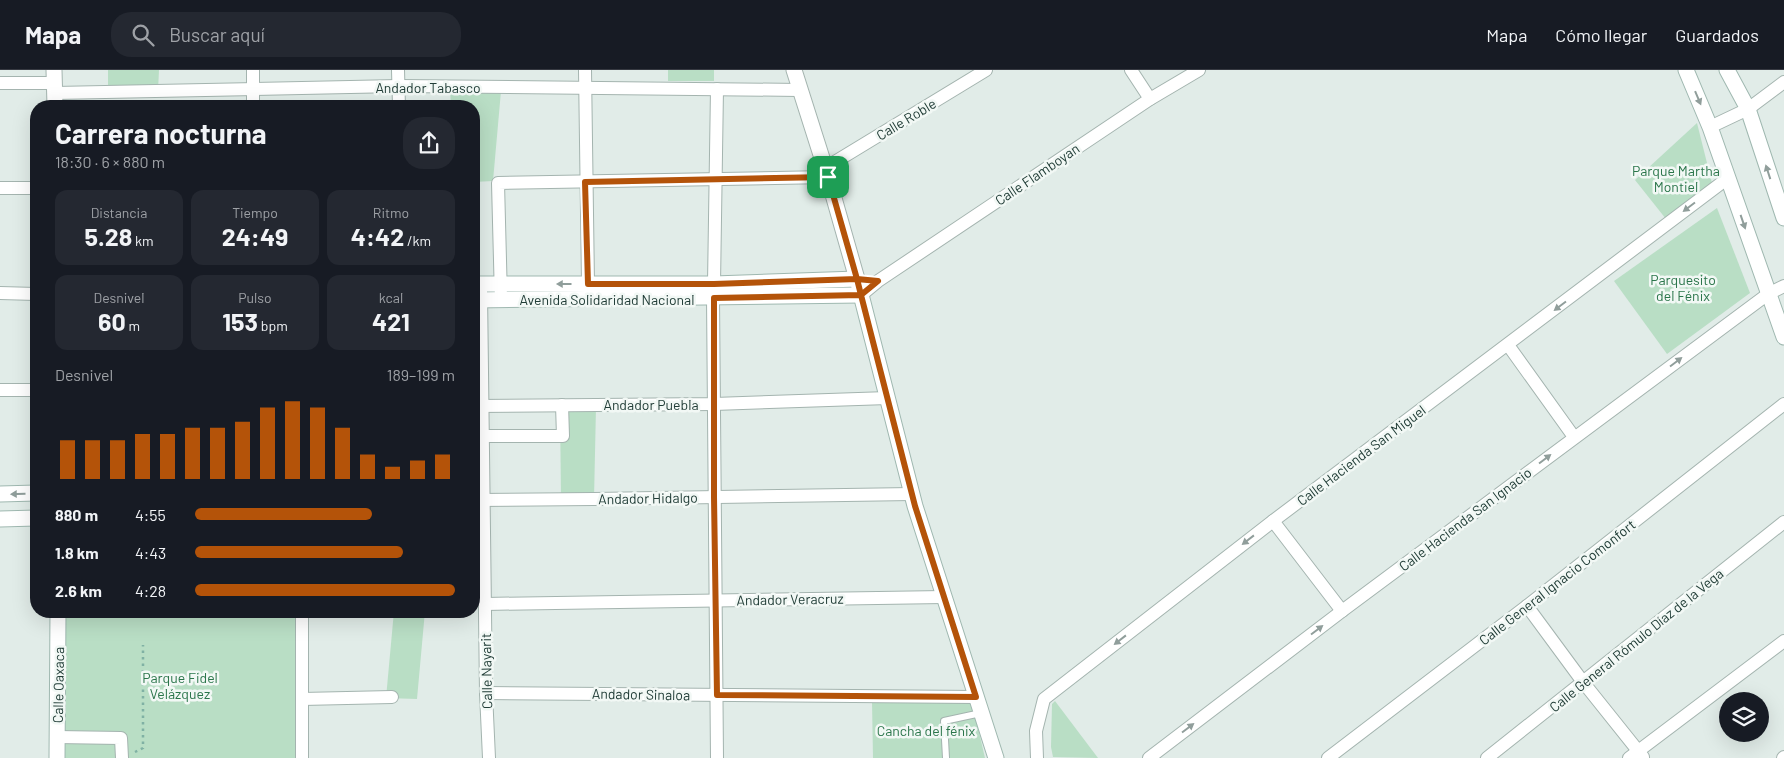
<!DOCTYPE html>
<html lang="es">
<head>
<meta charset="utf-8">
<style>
	:root { --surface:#171b24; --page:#242831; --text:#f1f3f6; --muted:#9ea1a6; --line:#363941; --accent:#b45309 }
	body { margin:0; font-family:Barlow,sans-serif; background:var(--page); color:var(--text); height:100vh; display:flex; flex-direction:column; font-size:19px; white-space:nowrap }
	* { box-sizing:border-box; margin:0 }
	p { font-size:16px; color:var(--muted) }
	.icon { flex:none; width:28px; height:28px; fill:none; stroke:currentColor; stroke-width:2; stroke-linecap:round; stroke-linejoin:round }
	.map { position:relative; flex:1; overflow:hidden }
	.side { position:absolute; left:30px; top:30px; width:450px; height:518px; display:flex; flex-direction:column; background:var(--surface); border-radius:20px; box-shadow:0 5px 20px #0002 }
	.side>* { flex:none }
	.buttons { position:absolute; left:1719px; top:622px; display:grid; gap:10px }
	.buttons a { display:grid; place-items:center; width:50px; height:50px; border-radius:50%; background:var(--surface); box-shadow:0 5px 20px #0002; font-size:25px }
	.pin { position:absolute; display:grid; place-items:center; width:42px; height:42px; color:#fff; margin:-21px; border-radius:10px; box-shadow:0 2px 8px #0006 }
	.round { display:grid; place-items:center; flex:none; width:52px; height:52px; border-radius:20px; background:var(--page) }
	.headline { display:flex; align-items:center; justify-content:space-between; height:85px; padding:0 25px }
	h1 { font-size:28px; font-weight:700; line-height:38px }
	.figures { display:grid; grid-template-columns:repeat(3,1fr); gap:8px; height:85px; padding:5px 25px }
	.figures div { display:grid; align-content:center; border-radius:12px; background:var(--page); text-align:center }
	.figures b { font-size:25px; font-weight:700 }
	.figures small { font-size:14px; font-weight:400 }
	.figures p { font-size:14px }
	.chart { height:140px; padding:10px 25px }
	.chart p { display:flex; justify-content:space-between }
	.chart svg { width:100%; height:90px; margin-top:5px; stroke:var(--accent); stroke-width:6 }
	ul { padding:0 25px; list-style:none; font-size:16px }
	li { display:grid; grid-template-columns:80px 60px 1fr; align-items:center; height:38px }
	li i { height:12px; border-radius:6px; background:var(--accent) }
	header { display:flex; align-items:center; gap:30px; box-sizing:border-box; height:70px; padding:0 25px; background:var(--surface); border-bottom:1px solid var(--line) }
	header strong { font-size:24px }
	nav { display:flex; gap:28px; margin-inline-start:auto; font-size:18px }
	.search { width:350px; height:45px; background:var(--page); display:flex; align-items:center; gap:12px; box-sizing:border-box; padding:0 18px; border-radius:20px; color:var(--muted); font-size:19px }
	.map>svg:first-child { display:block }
	.green { fill:#b9dec5 }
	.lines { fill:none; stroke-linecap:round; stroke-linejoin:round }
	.service-casing { stroke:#a4b4af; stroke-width:8 }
	.minor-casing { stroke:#a4b4af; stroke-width:14 }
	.tertiary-casing { stroke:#a4b4af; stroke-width:17 }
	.secondary-casing { stroke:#9fb8b0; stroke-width:17 }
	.path { stroke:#80b1a4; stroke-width:2.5; stroke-dasharray:2.5 4; stroke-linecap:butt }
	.service { stroke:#fff; stroke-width:6 }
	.minor { stroke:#fff; stroke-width:12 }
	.tertiary { stroke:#fff; stroke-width:15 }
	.secondary { stroke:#fff; stroke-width:15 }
	.oneway { fill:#909e9b }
	.route-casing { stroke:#fff; stroke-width:10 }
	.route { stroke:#b45309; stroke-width:6 }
	.labels { text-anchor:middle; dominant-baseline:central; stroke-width:5; stroke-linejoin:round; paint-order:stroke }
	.street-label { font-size:14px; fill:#213d37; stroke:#f2f8f5 }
	.park-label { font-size:14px; fill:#2a754a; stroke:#f2f8f5 }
</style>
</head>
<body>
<header>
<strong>Mapa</strong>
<div class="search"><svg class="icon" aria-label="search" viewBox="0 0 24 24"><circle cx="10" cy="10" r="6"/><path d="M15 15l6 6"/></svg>Buscar aquí</div>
<nav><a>Mapa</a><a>Cómo llegar</a><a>Guardados</a></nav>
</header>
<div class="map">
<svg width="1784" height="688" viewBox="0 0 1784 688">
	<rect width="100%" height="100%" fill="#e1ece8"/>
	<g class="green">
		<path d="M108,0H159L158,21L108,20Z"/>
		<rect x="668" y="0" width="46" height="11"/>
		<path d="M450,20L501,21L493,111L474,112V36H451Z"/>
		<path d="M1697,53L1712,113L1666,149L1635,110Z"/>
		<path d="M1717,138L1750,223L1667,284L1614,211Z"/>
		<path d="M596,337L594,429L561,430L560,338Z"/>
		<path d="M58,541H302V688H57Z"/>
		<path d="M394,541H425L417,629L386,628Z"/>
		<path d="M1055,631L1098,688L1053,687L1051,677L1052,634Z"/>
		<path d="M872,632H972L985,688H873Z"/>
	</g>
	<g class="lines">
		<defs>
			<path id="service" d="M946,688L944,651L981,643"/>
			<g id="minor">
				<path d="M253,0V36"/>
				<path d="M398,0L399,36"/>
				<path d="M585,0L588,214"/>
				<path d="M1131,0L1150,29"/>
				<path d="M0,13H54"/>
				<path d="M55,23L398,16L800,20"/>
				<path d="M1710,57L1748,39L1784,12"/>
				<path d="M825,98L986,0"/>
				<path d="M0,118H36"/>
				<path d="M714,214L717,19"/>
				<path d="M481,221L486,623L489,688"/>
				<path d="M0,223L36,224"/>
				<path d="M861,225L878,211L1150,29L1199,0"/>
				<path d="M713,228L717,688"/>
				<path d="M501,229L498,113L828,107"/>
				<path d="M1508,275L1574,367"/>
				<path d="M0,320H36"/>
				<path d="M474,336L714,334L888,328"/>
				<path d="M483,366H563L562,335"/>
				<path d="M474,430L594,429L912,424"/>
				<path d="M1273,451L1342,541"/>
				<path d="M485,534L944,527"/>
				<path d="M1527,536L1583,612L1643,687"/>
				<path d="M302,541V688"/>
				<path d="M486,623L976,627"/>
				<path d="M302,629L392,627"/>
				<path d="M57,667L121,668L122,688"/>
				<path d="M1037,688L1036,661L1044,629L1273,451L1728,108"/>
				<path d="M1149,688L1342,541L1768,224L1784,216"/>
				<path d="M1328,688L1527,536L1784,334"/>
				<path d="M1487,688L1784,452"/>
				<path d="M1629,688L1784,571"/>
				<path d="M1783,688L1784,687"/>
			</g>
			<g id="tertiary">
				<path d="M54,0L55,36"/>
				<path d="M794,0L828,107L857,209"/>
			</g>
			<g id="secondary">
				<path d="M1686,0L1710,57L1784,267"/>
				<path d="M1727,0L1748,39L1784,148"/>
				<path d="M474,214H714L857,209L915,436L996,688"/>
				<path d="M474,230L861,225"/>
				<path d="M0,424L36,423"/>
				<path d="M0,449L36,448"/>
				<path d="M57,688L58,541"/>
			</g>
		</defs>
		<use href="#service" class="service-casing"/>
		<use href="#minor" class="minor-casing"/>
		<use href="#tertiary" class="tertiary-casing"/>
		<use href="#secondary" class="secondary-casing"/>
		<path class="path" d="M135,682L143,678V575"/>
		<use href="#service" class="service"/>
		<use href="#minor" class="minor"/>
		<use href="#tertiary" class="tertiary"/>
		<use href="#secondary" class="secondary"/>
	</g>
	<defs><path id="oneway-solid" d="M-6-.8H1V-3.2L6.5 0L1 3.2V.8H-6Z" transform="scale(1.25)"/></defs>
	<g class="oneway">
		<use href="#oneway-solid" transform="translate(1698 28) rotate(67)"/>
		<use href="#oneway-solid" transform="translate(1768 102) rotate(-108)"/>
		<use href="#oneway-solid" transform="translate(1689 137) rotate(143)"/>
		<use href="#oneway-solid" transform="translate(1743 152) rotate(71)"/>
		<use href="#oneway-solid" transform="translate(564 214) rotate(-180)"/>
		<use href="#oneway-solid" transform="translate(1560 236) rotate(143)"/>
		<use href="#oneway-solid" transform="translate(1676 292) rotate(-37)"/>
		<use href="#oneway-solid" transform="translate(1545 389) rotate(-37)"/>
		<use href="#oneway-solid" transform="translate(18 424) rotate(179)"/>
		<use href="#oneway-solid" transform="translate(1248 470) rotate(142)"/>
		<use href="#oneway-solid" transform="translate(1317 560) rotate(-37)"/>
		<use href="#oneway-solid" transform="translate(1120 570) rotate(142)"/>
		<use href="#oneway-solid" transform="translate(1188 658) rotate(-37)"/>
	</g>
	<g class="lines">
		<defs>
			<path id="route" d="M828,107L585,112L588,214H714L857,209L861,225L714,228V427L717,625L976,627L915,436L861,225L878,211L857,209L828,107"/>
		</defs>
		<use href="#route" class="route-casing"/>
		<use href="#route" class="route"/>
	</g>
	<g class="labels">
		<g class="street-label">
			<text x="428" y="17">Andador Tabasco</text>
			<text transform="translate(906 49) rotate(-31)">Calle Roble</text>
			<text transform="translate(1037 104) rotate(-34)">Calle Flamboyan</text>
			<text x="607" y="229">Avenida Solidaridad Nacional</text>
			<text x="651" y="334">Andador Puebla</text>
			<text transform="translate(1361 385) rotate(-37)">Calle Hacienda San Miguel</text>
			<text transform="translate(648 428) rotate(-1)">Andador Hidalgo</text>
			<text transform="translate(1465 449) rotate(-37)">Calle Hacienda San Ignacio</text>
			<text transform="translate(1557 512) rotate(-38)">Calle General Ignacio Comonfort</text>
			<text transform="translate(790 529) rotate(-1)">Andador Veracruz</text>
			<text transform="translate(1636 570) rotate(-39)">Calle General Rómulo Díaz de la Vega</text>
			<text transform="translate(486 601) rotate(-91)">Calle Nayarit</text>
			<text transform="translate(58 615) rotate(-89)">Calle Oaxaca</text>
			<text transform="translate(641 624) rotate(1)">Andador Sinaloa</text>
		</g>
		<g class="park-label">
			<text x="1676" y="100">Parque Martha<tspan x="1676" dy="16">Montiel</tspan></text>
			<text x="1683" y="209">Parquesito<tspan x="1683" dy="16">del Fénix</tspan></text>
			<text x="180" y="607">Parque Fidel<tspan x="180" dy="16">Velázquez</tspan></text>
			<text x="926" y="660">Cancha del fénix</text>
		</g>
	</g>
</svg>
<div class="buttons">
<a><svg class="icon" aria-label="layers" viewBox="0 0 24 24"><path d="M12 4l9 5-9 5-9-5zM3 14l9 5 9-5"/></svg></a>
</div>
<div class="pin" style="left:828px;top:107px;background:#1e9e55"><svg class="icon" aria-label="arrive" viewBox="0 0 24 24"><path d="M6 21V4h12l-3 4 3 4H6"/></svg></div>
<section class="side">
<div class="headline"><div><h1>Carrera nocturna</h1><p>18:30 · 6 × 880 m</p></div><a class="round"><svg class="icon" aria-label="share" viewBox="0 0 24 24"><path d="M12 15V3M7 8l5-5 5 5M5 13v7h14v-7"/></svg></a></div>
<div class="figures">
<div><p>Distancia</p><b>5.28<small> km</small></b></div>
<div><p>Tiempo</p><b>24:49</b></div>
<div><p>Ritmo</p><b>4:42<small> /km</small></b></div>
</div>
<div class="figures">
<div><p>Desnivel</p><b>60<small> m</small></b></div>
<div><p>Pulso</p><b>153<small> bpm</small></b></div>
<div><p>kcal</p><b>421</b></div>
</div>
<div class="chart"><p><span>Desnivel</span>189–199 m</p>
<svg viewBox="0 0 160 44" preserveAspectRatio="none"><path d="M5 44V25M15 44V25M25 44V25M35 44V22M45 44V22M55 44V19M65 44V19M75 44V16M85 44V9M95 44V6M105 44V9M115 44V19M125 44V32M135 44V38M145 44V35M155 44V32"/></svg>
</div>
<ul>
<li><b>880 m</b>4:55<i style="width:68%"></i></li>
<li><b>1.8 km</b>4:43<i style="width:80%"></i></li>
<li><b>2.6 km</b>4:28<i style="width:100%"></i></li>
</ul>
</section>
</div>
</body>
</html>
